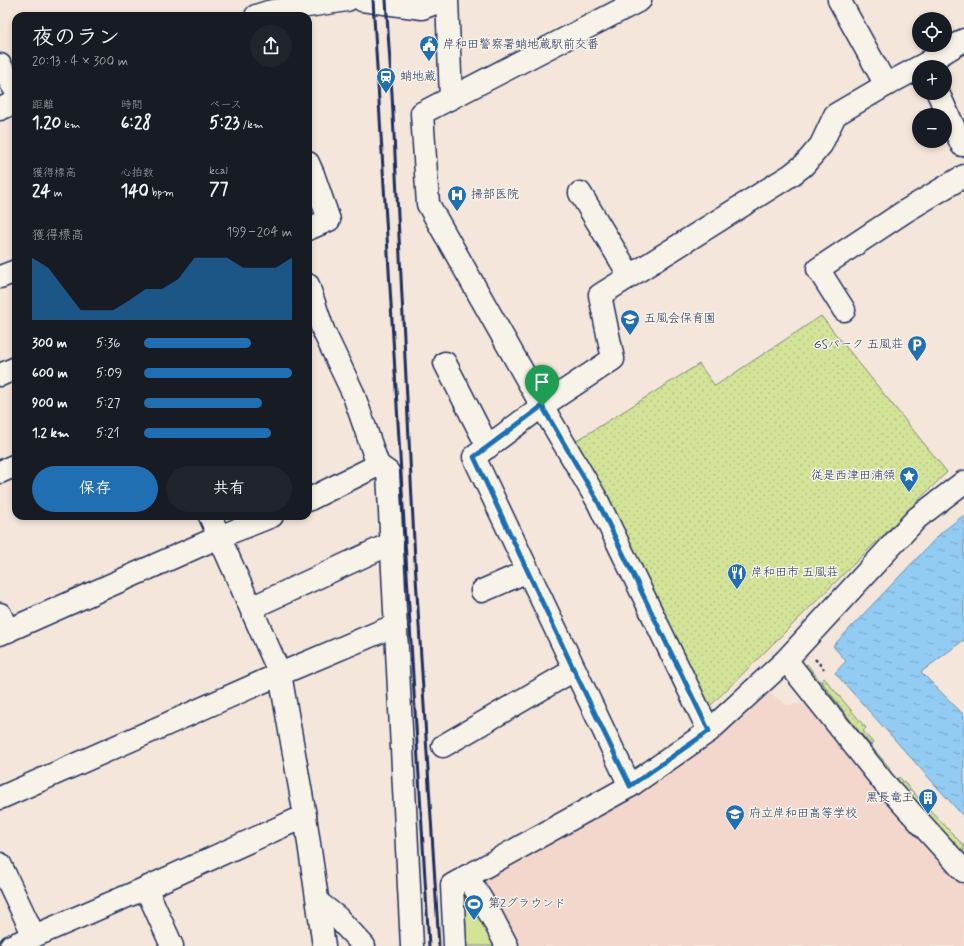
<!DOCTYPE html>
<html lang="ja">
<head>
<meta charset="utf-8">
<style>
	:root { --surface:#171b24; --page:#20242c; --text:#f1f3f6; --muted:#9ea1a6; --accent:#1f6fb2 }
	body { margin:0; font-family:Mynerve,"Klee One",sans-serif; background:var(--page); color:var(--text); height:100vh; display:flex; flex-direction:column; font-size:15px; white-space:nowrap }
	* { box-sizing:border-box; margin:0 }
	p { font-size:13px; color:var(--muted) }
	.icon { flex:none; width:22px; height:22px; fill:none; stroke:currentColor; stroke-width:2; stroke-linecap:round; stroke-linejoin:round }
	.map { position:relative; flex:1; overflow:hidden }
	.panel { position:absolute; left:12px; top:12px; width:300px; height:508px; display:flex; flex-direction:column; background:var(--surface); border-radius:12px; box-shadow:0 2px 6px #0003 }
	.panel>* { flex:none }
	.tools { position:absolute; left:912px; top:12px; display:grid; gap:8px }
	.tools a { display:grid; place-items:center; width:40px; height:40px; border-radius:50%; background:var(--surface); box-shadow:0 2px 6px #0003; font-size:20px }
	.pin { position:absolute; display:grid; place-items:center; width:34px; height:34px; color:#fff; margin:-41px -17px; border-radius:50% 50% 50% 0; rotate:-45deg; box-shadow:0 0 4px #0007 }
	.pin .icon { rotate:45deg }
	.round { display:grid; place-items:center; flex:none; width:42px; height:42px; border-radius:21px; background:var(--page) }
	.headline { display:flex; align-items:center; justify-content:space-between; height:68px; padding:0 20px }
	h1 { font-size:22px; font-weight:700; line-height:30px }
	.figures { display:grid; grid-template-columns:repeat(3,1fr); gap:6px; height:68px; padding:4px 20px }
	.figures div { display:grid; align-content:center }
	.figures b { font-size:17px; font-weight:700 }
	.figures small { font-size:11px; font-weight:400 }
	.figures p { font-size:11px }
	.chart { height:112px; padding:8px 20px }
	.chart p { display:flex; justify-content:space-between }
	.chart svg { width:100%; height:72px; margin-top:4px; fill:var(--accent); opacity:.7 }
	.button { display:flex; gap:8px; margin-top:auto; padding:8px 20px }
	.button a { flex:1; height:46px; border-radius:24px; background:var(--accent); color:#fff; font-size:16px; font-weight:700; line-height:46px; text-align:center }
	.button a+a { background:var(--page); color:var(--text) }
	ul { padding:0 20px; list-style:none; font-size:13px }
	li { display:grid; grid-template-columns:64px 48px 1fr; align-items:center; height:30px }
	li i { height:10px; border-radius:5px; background:var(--accent) }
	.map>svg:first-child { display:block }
	.built { fill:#f3d6cc }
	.grass { fill:#d3e397; stroke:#77897a }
	.garden { fill:url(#garden-dots); stroke:#77897a }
	.water { fill:url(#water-ripples); stroke:#638db7 }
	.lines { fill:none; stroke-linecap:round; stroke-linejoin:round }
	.minor-casing { stroke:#1b2f5e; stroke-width:25 }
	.path { stroke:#1b2f5e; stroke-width:2.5; stroke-dasharray:3 3; stroke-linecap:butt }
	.minor { stroke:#f7f3e8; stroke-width:22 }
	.rail { stroke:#1b2f5e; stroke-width:3 }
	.route-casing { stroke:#fff; stroke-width:8 }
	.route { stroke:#1f6fb2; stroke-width:5 }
	.labels { text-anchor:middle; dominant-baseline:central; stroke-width:3; stroke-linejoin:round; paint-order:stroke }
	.poi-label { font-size:12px; fill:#1b2f5e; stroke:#f7f3e8; text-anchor:start }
</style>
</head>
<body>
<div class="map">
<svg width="964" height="946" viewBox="0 0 964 946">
	<defs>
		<pattern id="garden-dots" width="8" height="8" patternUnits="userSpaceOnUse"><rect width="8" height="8" fill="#d3e397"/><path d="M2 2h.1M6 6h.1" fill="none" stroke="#b5c385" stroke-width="1.8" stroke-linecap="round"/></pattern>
		<pattern id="water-ripples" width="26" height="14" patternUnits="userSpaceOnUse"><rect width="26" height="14" fill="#93ccf2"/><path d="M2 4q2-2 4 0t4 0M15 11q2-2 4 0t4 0" fill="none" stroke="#77a6c7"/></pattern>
	</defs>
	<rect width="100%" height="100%" fill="#f5e6db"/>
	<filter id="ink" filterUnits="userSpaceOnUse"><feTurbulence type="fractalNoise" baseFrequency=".025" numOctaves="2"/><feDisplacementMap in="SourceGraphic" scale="8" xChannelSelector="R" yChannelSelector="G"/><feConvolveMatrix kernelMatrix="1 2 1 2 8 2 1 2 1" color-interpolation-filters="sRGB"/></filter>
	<g filter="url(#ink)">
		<path class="built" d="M762,689L788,705L813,702L866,776L964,883V946H512L478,879Z"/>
		<path class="grass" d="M463,896L472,897L496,946H466Z"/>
		<g class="garden">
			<path d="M821,316L947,472L709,707L573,443L699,364L715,386Z"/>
			<path d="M807,664L857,730L890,768L886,773L804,670Z"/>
			<path d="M824,678L866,728L863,731L873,743L871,745L857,729L821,681Z"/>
			<path d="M899,777L964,846V859L894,782Z"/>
		</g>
		<path class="water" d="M964,515V640L921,672L964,715V817L835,673L846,661L833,646L942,532Z"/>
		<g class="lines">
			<defs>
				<g id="minor">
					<path d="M362,0L422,8L443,0"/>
					<path d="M447,0L451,98"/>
					<path d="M640,0L422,113L428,204L542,406L597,500L709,731"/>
					<path d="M839,0L886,85"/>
					<path d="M256,16L268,12L347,0"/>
					<path d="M0,65L16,91"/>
					<path d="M938,93L962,145"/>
					<path d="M0,109L16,102"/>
					<path d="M308,163L313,174L329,220L308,229"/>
					<path d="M580,193L630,276"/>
					<path d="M0,277L16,271"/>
					<path d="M308,285L323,330L353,393L378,465"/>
					<path d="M844,310L818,269L904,212L964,176"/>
					<path d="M445,363L488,447"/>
					<path d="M0,375L16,368"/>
					<path d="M0,472L16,465"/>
					<path d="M308,500L378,465L388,472L412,946"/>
					<path d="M210,516L280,674L305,816L324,946"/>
					<path d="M482,591L528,571"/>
					<path d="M251,608L392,543"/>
					<path d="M0,614L8,631"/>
					<path d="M0,634L219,537L272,516"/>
					<path d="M786,660L885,784L964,871"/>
					<path d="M443,746L574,670"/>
					<path d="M630,786L474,457L542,406L613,359L600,295L791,175L804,165L821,145L835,115L886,85L925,64L964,40"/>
					<path d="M0,798L280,674L396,625"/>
					<path d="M0,864L34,936"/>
					<path d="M467,876L492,917L507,946"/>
					<path d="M146,888L172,946"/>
					<path d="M319,903L337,917L364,946"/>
					<path d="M11,946L146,888L305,816"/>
					<path d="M455,946L452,885L630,786L709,731L786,660L917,518L964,482"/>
				</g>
			</defs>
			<use href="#minor" class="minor-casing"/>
			<path class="path" d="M815,659L824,669"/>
			<use href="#minor" class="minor"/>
			<g class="rail">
				<path d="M373,0L429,946"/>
				<path d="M386,0L392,94L415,561L439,946"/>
			</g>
		</g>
	</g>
	<g class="lines" filter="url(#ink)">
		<defs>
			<path id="route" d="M542,406L597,500L709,731L630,786L574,670L474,457Z"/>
		</defs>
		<use href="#route" class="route-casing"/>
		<use href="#route" class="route"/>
	</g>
	<defs>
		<symbol id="civic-pin" viewBox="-11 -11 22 30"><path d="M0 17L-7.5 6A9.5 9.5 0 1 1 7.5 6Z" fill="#1f6fb2" stroke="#f7f3e8"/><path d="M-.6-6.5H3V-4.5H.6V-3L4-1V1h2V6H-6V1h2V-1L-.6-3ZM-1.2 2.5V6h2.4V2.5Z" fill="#fff"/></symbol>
		<symbol id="station-pin" viewBox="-11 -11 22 30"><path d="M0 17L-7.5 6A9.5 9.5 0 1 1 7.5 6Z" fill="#1f6fb2" stroke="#f7f3e8"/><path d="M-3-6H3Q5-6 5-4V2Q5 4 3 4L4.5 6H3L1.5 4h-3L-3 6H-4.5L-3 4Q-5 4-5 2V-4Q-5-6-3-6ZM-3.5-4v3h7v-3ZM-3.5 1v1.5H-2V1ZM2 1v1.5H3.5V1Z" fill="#fff"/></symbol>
		<symbol id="hospital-pin" viewBox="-11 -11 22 30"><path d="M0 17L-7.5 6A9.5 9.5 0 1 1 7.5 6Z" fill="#1f6fb2" stroke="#f7f3e8"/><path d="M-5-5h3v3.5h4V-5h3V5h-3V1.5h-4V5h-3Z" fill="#fff"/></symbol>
		<symbol id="school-pin" viewBox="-11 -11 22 30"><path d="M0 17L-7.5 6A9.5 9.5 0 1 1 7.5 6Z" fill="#1f6fb2" stroke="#f7f3e8"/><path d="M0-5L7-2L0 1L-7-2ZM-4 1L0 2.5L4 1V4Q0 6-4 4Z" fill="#fff"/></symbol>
		<symbol id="parking-pin" viewBox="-11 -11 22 30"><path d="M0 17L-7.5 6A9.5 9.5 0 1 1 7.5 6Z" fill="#1f6fb2" stroke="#f7f3e8"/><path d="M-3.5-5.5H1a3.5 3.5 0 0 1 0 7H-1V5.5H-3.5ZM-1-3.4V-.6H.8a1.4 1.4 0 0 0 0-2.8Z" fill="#fff"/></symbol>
		<symbol id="sight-pin" viewBox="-11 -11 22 30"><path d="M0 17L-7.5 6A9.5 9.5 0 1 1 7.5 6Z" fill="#1f6fb2" stroke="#f7f3e8"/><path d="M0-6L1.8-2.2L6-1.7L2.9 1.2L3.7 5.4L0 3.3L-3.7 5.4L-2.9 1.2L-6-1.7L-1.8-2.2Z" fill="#fff"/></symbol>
		<symbol id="restaurant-pin" viewBox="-11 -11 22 30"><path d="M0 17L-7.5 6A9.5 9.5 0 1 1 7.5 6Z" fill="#1f6fb2" stroke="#f7f3e8"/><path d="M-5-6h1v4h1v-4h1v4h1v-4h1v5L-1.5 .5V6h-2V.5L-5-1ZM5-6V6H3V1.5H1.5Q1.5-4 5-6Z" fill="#fff"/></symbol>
		<symbol id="building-pin" viewBox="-11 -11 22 30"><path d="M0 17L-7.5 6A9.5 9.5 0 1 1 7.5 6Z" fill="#1f6fb2" stroke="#f7f3e8"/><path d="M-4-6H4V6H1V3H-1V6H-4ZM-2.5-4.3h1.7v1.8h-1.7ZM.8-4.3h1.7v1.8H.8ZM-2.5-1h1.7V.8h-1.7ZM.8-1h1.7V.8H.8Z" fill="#fff"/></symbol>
		<symbol id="stadium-pin" viewBox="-11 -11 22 30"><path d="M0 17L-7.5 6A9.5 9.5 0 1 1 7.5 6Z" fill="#1f6fb2" stroke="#f7f3e8"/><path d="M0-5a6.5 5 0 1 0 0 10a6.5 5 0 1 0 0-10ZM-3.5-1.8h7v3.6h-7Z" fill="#fff"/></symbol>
	</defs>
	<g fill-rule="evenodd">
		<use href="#civic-pin" x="418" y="34" width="22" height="30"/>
		<use href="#station-pin" x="375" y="66" width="22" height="30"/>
		<use href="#hospital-pin" x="446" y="184" width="22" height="30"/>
		<use href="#school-pin" x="619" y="308" width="22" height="30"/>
		<use href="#parking-pin" x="906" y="334" width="22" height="30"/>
		<use href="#sight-pin" x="898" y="465" width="22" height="30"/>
		<use href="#restaurant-pin" x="726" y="562" width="22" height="30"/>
		<use href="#building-pin" x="917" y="787" width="22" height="30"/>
		<use href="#school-pin" x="724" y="803" width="22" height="30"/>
		<use href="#stadium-pin" x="463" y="893" width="22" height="30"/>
	</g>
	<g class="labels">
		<g class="poi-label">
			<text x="443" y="45">岸和田警察署蛸地蔵駅前交番</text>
			<text x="400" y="77">蛸地蔵</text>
			<text x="471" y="195">掃部医院</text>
			<text x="644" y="319">五風会保育園</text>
			<text x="903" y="345" text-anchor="end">GSパーク 五風荘</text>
			<text x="895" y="476" text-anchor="end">従是西津田浦領</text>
			<text x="751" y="573">岸和田市 五風荘</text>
			<text x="914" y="798" text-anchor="end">黒長竜王</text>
			<text x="749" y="814">府立岸和田高等学校</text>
			<text x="488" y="904">第2グラウンド</text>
		</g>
	</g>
</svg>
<div class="tools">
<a><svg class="icon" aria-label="locate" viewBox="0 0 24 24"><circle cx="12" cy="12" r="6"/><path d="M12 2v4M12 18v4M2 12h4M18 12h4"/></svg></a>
<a>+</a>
<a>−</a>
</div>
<div class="pin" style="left:542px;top:406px;background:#1e9e55"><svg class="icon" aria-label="arrive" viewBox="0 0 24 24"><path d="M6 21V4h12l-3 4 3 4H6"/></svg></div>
<section class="panel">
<div class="headline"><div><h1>夜のラン</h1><p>20:13 · 4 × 300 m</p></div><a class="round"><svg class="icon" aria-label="share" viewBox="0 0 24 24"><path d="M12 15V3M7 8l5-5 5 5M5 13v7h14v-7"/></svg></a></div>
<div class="figures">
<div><p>距離</p><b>1.20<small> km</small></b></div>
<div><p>時間</p><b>6:28</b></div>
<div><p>ペース</p><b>5:23<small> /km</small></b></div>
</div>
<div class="figures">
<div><p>獲得標高</p><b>24<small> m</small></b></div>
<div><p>心拍数</p><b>140<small> bpm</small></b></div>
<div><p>kcal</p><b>77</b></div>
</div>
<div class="chart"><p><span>獲得標高</span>199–204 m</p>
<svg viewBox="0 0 160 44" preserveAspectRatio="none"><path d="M0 44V6L10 12L20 25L30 38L40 38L50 38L60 32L70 25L80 25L90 19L100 6L110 6L120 6L130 12L140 12L150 12L160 6V44z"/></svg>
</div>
<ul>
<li><b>300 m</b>5:36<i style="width:72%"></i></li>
<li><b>600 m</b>5:09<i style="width:100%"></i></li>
<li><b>900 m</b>5:27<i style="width:80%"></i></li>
<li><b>1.2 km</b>5:21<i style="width:86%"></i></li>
</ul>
<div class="button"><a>保存</a><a>共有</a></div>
</section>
</div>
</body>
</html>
